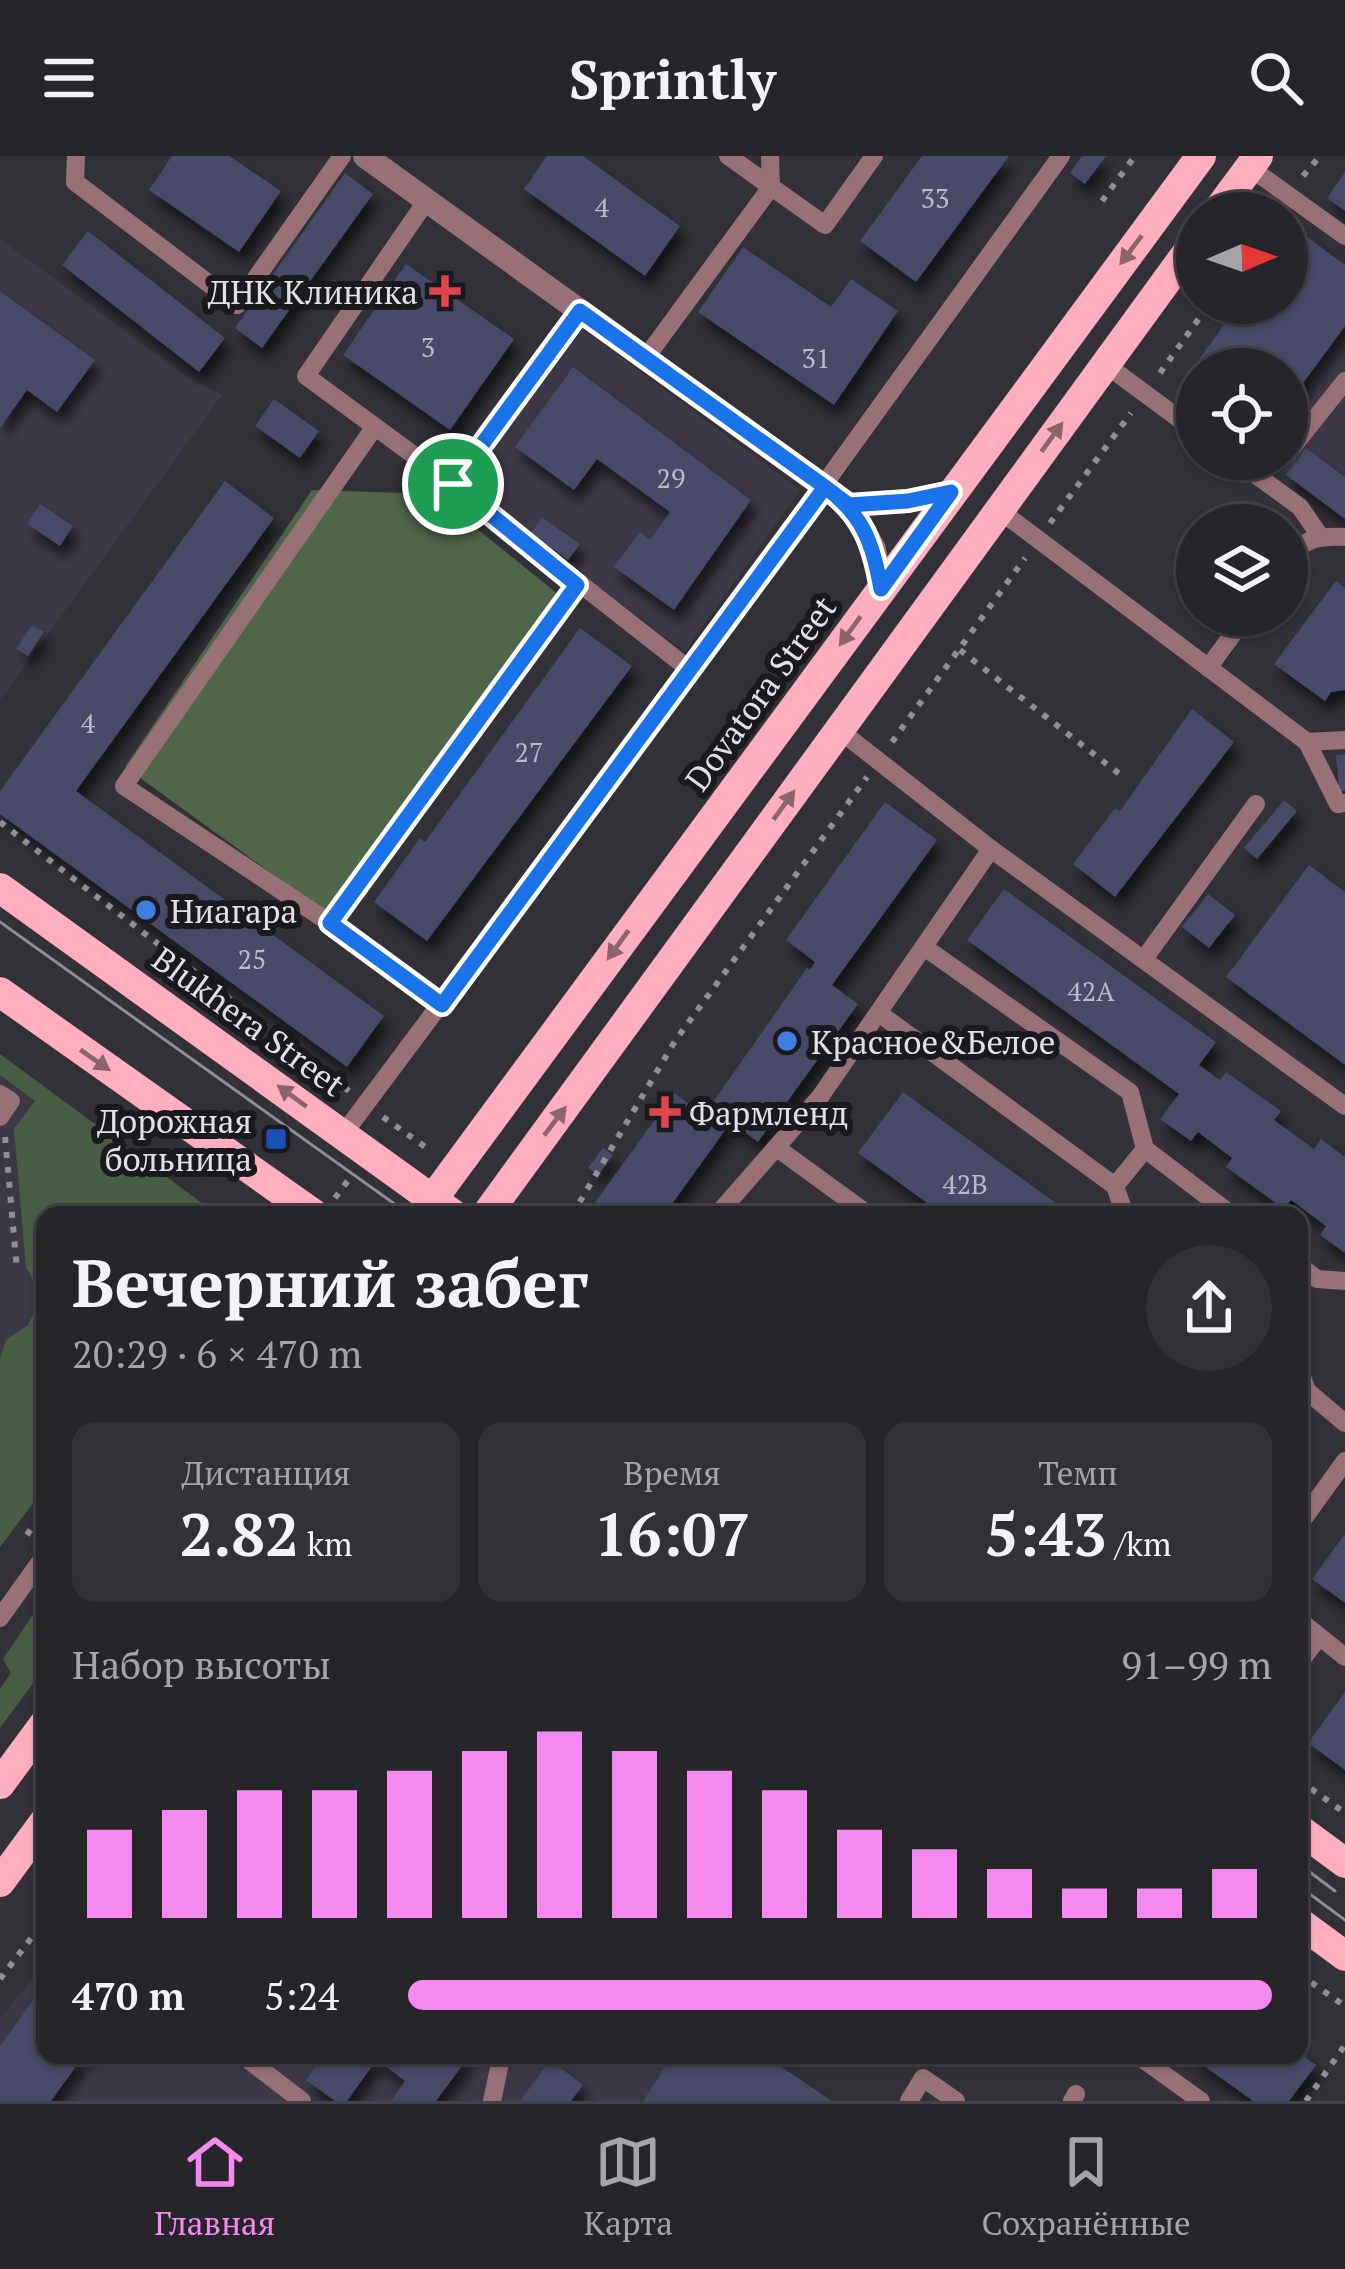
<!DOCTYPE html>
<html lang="ru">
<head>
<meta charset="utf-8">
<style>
	:root { --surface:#26252a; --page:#323136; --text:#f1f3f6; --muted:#a4a5a8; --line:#424247; --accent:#f489f0 }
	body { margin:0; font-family:"PT Serif",serif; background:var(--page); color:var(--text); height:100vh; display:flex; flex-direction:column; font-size:45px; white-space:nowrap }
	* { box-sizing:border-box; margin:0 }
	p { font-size:39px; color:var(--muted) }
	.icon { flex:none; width:66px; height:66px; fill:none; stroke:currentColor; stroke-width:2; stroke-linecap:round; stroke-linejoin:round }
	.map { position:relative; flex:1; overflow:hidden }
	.details { position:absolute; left:36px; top:1050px; width:1272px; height:858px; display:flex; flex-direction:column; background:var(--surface); border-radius:24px; box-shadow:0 3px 9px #0004,0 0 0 3px var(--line) }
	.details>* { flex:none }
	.needle { width:78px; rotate:88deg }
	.fabs { position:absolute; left:1176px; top:36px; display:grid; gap:24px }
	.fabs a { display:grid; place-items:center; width:132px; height:132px; border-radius:50%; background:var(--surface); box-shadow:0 3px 9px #0004,0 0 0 3px var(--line); font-size:60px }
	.pin { position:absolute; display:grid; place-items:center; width:102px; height:102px; color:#fff; margin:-51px; border:6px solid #fff; border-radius:50%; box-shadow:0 3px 12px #0007 }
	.round { display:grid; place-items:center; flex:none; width:126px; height:126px; border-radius:63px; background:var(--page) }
	.summary { display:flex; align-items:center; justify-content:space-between; height:204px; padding:0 36px }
	h1 { font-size:66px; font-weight:700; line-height:90px }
	.stats { display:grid; grid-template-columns:repeat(3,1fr); gap:18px; height:204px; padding:12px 36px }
	.stats div { display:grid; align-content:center; border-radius:24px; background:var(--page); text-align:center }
	.stats b { font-size:60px; font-weight:700 }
	.stats small { font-size:33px; font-weight:400 }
	.stats p { font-size:33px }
	.chart { height:336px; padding:24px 36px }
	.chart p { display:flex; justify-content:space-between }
	.chart svg { width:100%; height:216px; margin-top:12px; stroke:var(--accent); stroke-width:6 }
	ul { padding:0 36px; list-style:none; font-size:39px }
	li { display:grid; grid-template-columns:192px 144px 1fr; align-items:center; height:90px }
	li i { height:30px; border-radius:15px; background:var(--accent) }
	header { display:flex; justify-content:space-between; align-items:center; height:156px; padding:0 36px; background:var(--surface); font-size:54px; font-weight:700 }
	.tabs { display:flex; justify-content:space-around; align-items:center; height:168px; border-top:3px solid var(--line); background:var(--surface); font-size:33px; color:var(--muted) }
	.tabs a { display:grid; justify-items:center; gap:6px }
	.tabs .on { color:var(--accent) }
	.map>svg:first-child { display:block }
	.built { fill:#3d3846 }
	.green { fill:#495d44 }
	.forest { fill:#50664a }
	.building { fill:#484867; filter:url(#shadow) }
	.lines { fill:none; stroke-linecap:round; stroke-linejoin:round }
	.path { stroke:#918f95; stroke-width:6; stroke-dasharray:6 9; stroke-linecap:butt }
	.lane { stroke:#987178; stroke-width:18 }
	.street { stroke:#987178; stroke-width:24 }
	.primary { stroke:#feaebe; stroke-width:30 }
	.tram { stroke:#8f8d93; stroke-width:3 }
	.oneway { fill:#8c646e }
	.route-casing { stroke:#fff; stroke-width:24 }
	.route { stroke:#1a73e8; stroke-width:15 }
	.health-dot { fill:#e0444e; stroke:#1a191d; stroke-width:4.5 }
	.shop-dot { fill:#3f7fe0; stroke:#1a191d; stroke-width:4.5 }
	.transit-dot { fill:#1a4fb4; stroke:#1a191d; stroke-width:4.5 }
	.labels { text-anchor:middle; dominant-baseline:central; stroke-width:12; stroke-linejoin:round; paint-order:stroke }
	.number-label { font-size:27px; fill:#bcbac6 }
	.poi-label { font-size:33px; fill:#e2e0e5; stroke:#1a191d; text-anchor:start }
	.street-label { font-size:33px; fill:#e2e0e5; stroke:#1a191d }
</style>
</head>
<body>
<header><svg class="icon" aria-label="menu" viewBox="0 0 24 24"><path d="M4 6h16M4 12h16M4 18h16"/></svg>Sprintly<svg class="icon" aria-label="search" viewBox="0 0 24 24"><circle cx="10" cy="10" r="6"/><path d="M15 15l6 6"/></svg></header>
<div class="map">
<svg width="1345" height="1945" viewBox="0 0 1345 1945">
	<defs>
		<filter id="shadow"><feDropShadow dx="6" dy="11" stdDeviation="6" flood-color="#0009"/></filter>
	</defs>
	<rect width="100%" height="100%" fill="#333138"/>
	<g class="built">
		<path d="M1295,72L1345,109V363L1268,303H1287V213H1197V251L1176,235L1240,147H1287V83Z"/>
		<path d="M0,83L191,223L222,239L0,544Z"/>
		<path d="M579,170L800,334L685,495L459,328Z"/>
		<path d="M0,898L218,1059H45V1331L0,1391Z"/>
		<path d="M45,1807V1899H749L805,1945H0V1863Z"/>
	</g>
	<g class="green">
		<path d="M0,898L218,1059H45V1331L0,1391V1203L6,1184L28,1169C39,1150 39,1130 26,1112L14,973L35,945L0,919Z"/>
		<path d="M45,1441V1511L0,1572V1533L11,1517L3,1503Z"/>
	</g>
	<path class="forest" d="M312,334L434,338L575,452L343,769L125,611Z"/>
	<g class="building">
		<path d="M172,0H229L281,35L239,96L149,34Z"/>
		<path d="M547,0H583L680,70L645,120L524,33Z"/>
		<path d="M922,0H1009L916,126L860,85Z"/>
		<path d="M1082,0H1106L1085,28L1070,17Z"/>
		<path d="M1345,16V55L1327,42Z"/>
		<path d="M345,17L373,38L262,192L235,172Z"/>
		<path d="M1295,72L1345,109V170L1287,249V213H1197V251L1176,235L1240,147H1287V83Z"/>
		<path d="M88,75L225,182L199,216L62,109Z"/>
		<path d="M743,91L831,151L851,123L898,155L834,249L698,156Z"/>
		<path d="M406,108L514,183L450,274L343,199Z"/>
		<path d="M0,135L95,204L57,256L27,234L0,272Z"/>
		<path d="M573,211L751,344L674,454L614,411L640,376L650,384L670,356L597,303L574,334L515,291Z"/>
		<path d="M274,243L319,275L300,302L255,270Z"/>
		<path d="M1306,292L1345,321V363L1286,319Z"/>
		<path d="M225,325L274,362L76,635L384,860L347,911L0,658V635Z"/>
		<path d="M40,348L73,370L60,390L27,368Z"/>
		<path d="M542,361L580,388L568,404L531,377Z"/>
		<path d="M1336,425L1345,432V534L1331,536L1325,545L1274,508Z"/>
		<path d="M32,469L44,476L28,500L16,493Z"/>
		<path d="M580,472L632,510L427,785L374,746L420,682L425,686Z"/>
		<path d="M1192,553L1234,586L1115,741L1073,708L1115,652L1120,655Z"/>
		<path d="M1345,598V635H1339L1336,599Z"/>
		<path d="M1284,644L1297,655L1257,703L1244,692Z"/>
		<path d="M885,646L937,684L832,829L858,848L758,986L731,966L664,1059H586L674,937L704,959L807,812L810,814L815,806L786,784Z"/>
		<path d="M1309,709L1345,736V909L1226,821Z"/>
		<path d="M1004,733L1216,886L1199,909L1220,924L1226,916L1281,955L1274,964L1314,993L1321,983L1345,1001V1097L1320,1079L1326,1070L1291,1044L1284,1053L1226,1011L1232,1002L1198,976L1191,985L1160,963L1179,938L967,784Z"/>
		<path d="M1208,738L1235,759L1209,792L1182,771Z"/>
		<path d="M903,936L1072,1059H944L858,997Z"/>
		<path d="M603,992L613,999L598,1019L588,1012Z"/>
		<path d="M1345,1378V1447L1312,1423Z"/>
		<path d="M1345,1536V1614L1308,1587Z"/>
		<path d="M45,1828V1899H84L51,1945H0V1890Z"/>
		<path d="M1299,1897L1316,1909L1289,1945H1253L1189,1899Z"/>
		<path d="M324,1899H470L436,1945H391L405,1925L377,1903L347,1945H335L306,1924Z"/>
		<path d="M673,1899H764L832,1945H643Z"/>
		<path d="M550,1904L583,1929L571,1945H520Z"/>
	</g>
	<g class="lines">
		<g class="path">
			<path d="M1303,20L1320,0"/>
			<path d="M1102,45L1135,0"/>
			<path d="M1160,217L1210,147"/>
			<path d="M1050,367L1131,257"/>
			<path d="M960,494L1122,620"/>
			<path d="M892,586L1025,402"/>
			<path d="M0,666L349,935"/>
			<path d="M383,961L431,995"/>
			<path d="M5,981L17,1114"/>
			<path d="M335,1042L352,1019"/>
			<path d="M572,1059L675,885L867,621"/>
			<path d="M27,1379L45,1353"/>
			<path d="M1299,1624L1345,1657"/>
			<path d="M1299,1818L1345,1850"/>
			<path d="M0,1823L45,1764"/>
			<path d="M1306,1945L1345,1889"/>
		</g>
		<g class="lane">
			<path d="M76,0L75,26L237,149L342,0"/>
			<path d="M728,0L825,69L874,0"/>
			<path d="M1249,11L1345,80"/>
			<path d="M427,44L306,220L453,328L690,514"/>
			<path d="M647,200L771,31L770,0"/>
			<path d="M1105,208L1197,276"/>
			<path d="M374,272L124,630L330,767L442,849"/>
			<path d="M1287,298L1345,225"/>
			<path d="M1234,303L1300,351L1320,380"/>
			<path d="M453,328L580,155"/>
			<path d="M999,354L1307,586L1345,584"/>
			<path d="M1287,405C1303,382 1318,380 1345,381"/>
			<path d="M1208,512L1247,459"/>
			<path d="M839,574L991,693L1345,950"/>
			<path d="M1307,586L1338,648L1345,647"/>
			<path d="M330,767L576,429"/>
			<path d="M924,791L1130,936L1145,993L1232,1059"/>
			<path d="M1144,803L1256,648"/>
			<path d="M880,858L1115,1030L1125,1059"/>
			<path d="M0,938L11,945L0,961"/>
			<path d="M344,977L690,514L1061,0"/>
			<path d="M777,992L869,1059"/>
			<path d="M1115,1030L1145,993"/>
			<path d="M717,1059L820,941L991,693"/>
			<path d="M1299,1109L1317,1123L1345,1125"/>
			<path d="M1299,1213L1307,1235L1299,1246"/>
			<path d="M1307,1235L1345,1267"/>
			<path d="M1299,1369L1345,1305"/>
			<path d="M0,1462L45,1399"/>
			<path d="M1299,1464L1345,1501"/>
			<path d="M1299,1507L1319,1481"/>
			<path d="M242,1899L302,1945"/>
			<path d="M1137,1899L1201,1945"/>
			<path d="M492,1945L500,1907L506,1899"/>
			<path d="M909,1945L923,1922L956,1945"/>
			<path d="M1072,1945L1076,1938"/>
		</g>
		<g class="street">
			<path d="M365,0L849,349"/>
			<path d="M881,433L874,393L849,349L908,345L951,336"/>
		</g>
		<g class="primary">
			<path d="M1216,57L1258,0"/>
			<path d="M0,732L454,1059"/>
			<path d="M0,836L315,1059"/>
			<path d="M421,1059L1201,0"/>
			<path d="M486,1059L1197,83"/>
			<path d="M0,1628L45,1567"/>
			<path d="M1299,1673L1345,1707"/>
			<path d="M0,1726L45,1665"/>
			<path d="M1299,1766L1345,1800"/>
		</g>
		<g class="tram">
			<path d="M0,766L410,1059"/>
			<path d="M1299,1708L1335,1735"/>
			<path d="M1299,1730L1345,1764"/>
		</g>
	</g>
	<defs><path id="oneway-solid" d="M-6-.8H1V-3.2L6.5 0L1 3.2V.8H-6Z" transform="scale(3)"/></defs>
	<g class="oneway">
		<use href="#oneway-solid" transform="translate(1131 94) rotate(127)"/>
		<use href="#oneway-solid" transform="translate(1052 281) rotate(-54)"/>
		<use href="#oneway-solid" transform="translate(850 475) rotate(126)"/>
		<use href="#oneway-solid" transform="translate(784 649) rotate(-54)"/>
		<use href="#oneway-solid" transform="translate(618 789) rotate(126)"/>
		<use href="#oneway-solid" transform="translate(95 904) rotate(35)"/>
		<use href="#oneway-solid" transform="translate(292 940) rotate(-144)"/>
		<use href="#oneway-solid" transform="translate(555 965) rotate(-53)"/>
	</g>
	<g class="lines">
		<defs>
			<path id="route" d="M453,328L577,429L330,767L442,849L825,331C863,359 873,387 881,433L951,336L908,345L849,349L825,331L580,155L453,328"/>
		</defs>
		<use href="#route" class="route-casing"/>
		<use href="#route" class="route"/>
	</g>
	<g class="health-dot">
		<path d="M439 117h12v12h12v12h-12v12h-12v-12h-12v-12h12z"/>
		<path d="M659 938h12v12h12v12h-12v12h-12v-12h-12v-12h12z"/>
	</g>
	<g class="shop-dot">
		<circle cx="146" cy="754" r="12"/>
		<circle cx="787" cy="885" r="12"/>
	</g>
	<rect class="transit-dot" x="264" y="971" width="24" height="24" rx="6"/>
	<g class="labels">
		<g class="number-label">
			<text x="935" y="42">33</text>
			<text x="602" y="51">4</text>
			<text x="428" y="191">3</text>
			<text x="816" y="202">31</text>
			<text x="671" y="322">29</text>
			<text x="88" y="567">4</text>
			<text x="529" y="596">27</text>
			<text x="252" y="803">25</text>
			<text x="1091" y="835">42А</text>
			<text x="965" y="1028">42В</text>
		</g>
		<g class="poi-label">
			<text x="418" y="135" text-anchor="end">ДНК Клиника</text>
			<text x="170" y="754">Ниагара</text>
			<text x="811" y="885">Красное&amp;Белое</text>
			<text x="689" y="956">Фармленд</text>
			<text x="252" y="964" text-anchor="end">Дорожная<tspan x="252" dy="38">больница</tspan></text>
		</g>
		<g class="street-label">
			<text transform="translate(760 537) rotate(-54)">Dovatora Street</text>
			<text transform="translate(249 865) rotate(36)">Blukhera Street</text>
		</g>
	</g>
</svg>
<div class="fabs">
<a><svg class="needle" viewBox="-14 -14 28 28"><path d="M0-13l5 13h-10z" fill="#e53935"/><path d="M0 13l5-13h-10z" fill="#a4a5a8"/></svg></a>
<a><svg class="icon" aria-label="locate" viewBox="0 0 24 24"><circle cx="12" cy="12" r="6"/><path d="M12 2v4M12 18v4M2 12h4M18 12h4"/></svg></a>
<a><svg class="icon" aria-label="layers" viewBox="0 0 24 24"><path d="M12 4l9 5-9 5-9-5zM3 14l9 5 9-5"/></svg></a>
</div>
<div class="pin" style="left:453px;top:328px;background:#1e9e55"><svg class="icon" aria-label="arrive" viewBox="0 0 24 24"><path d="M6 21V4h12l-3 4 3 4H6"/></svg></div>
<section class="details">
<div class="summary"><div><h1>Вечерний забег</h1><p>20:29 · 6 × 470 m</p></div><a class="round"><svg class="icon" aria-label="share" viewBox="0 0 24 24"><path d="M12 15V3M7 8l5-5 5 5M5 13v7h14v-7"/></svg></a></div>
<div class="stats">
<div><p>Дистанция</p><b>2.82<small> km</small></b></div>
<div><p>Время</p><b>16:07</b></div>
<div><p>Темп</p><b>5:43<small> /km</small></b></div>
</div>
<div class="chart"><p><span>Набор высоты</span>91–99 m</p>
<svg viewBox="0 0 160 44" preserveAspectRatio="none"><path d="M5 44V26M15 44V22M25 44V18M35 44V18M45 44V14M55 44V10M65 44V6M75 44V10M85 44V14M95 44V18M105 44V26M115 44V30M125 44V34M135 44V38M145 44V38M155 44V34"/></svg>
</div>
<ul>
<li><b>470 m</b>5:24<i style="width:100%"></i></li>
</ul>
</section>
</div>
<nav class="tabs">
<a class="on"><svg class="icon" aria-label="home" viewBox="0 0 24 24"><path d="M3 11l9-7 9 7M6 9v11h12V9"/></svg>Главная</a>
<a><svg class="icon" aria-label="map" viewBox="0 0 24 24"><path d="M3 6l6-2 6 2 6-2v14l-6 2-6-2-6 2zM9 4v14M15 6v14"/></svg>Карта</a>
<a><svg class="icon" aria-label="saved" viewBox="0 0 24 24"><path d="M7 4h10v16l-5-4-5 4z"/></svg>Сохранённые</a>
</nav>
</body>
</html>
